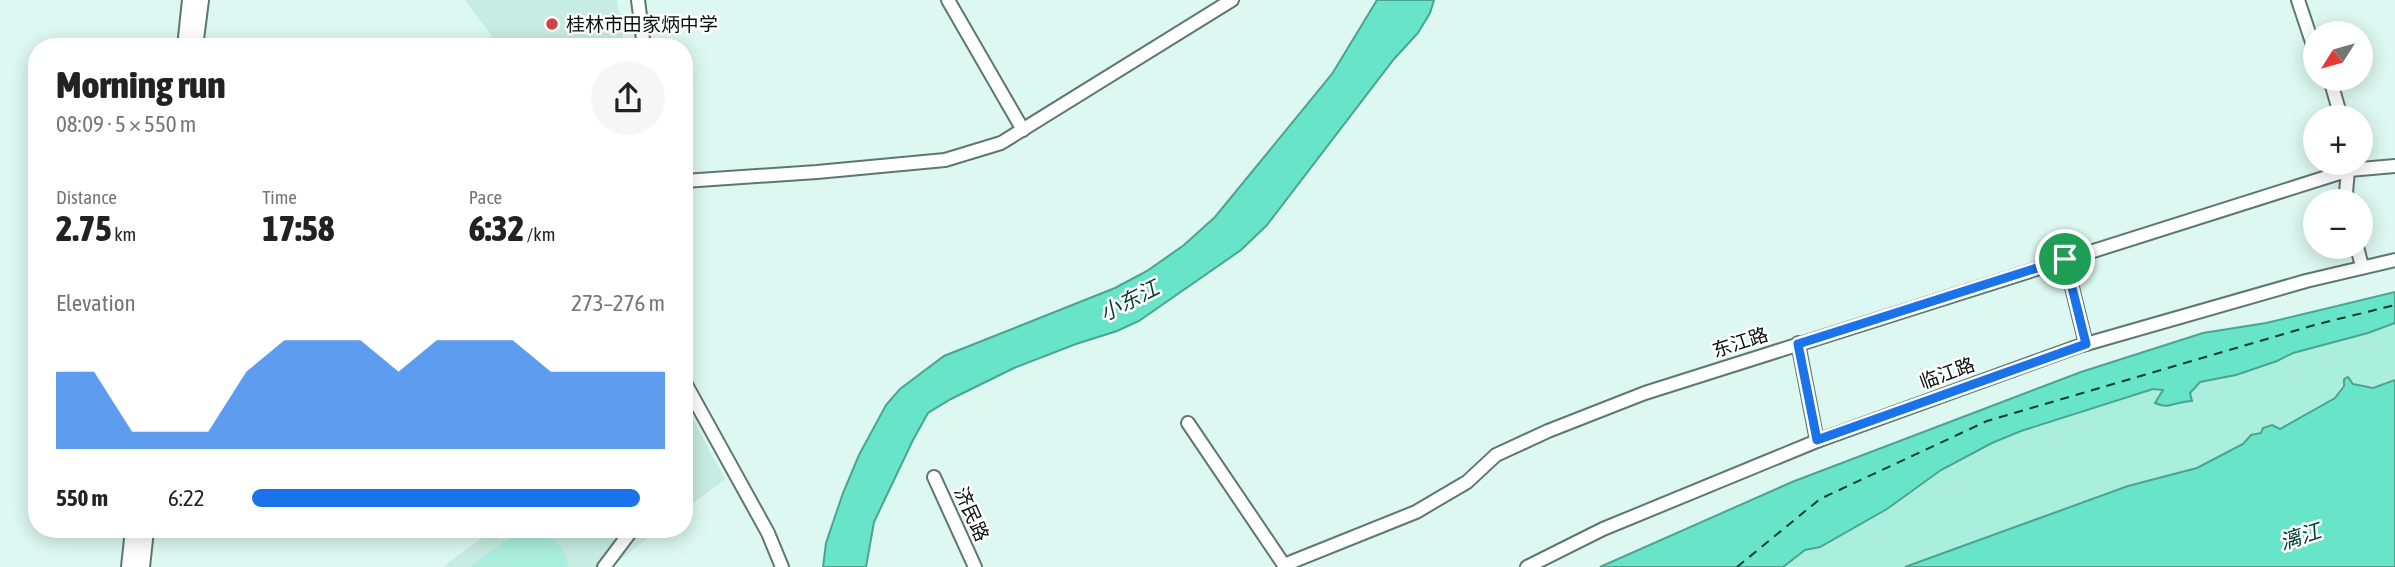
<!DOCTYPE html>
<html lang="en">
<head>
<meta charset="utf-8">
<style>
	:root { --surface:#fff; --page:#f6f6f6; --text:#222; --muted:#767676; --accent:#1a73e8 }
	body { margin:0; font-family:"Asap Condensed","Noto Sans SC",sans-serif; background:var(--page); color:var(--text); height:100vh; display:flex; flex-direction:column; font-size:26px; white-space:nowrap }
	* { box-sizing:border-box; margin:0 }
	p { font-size:23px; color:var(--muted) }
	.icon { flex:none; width:38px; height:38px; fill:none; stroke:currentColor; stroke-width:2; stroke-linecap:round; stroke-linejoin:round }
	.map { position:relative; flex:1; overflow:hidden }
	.panel { position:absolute; left:28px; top:38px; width:665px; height:500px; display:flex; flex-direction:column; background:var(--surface); border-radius:28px; box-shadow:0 4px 18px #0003 }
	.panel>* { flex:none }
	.needle { width:46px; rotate:233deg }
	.fabs { position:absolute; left:2303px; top:21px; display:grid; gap:14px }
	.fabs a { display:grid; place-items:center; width:70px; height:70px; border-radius:50%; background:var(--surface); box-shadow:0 4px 18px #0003; font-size:35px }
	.pin { position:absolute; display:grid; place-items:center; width:60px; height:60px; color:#fff; margin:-30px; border:4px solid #fff; border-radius:50%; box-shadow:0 2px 7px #0007 }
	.round { display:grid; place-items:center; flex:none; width:74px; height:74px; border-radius:37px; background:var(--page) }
	.summary { display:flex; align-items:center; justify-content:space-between; height:119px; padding:0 28px }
	h1 { font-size:38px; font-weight:800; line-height:52px }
	.figures { display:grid; grid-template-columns:repeat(3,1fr); gap:10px; height:119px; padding:7px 28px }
	.figures div { display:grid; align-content:center }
	.figures b { font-size:35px; font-weight:800 }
	.figures small { font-size:19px; font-weight:400 }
	.figures p { font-size:19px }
	.chart { height:196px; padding:14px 28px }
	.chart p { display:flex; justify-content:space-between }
	.chart svg { width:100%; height:126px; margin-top:7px; fill:var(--accent); opacity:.7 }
	ul { padding:0 28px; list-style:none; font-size:23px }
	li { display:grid; grid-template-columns:112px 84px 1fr; align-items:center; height:52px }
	li i { height:18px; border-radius:9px; background:var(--accent) }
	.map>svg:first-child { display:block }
	.built { fill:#c7ece1 }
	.green { fill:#a9efdc }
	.water { fill:#68e4c8; stroke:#4ba490; stroke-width:2 }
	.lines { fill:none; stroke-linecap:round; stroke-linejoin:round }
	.ferry { stroke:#033e33; stroke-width:2; stroke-dasharray:9 7; stroke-linecap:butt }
	.minor-casing { stroke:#5e7770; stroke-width:16 }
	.major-casing { stroke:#5e7770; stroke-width:18 }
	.minor { stroke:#fff; stroke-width:12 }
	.major { stroke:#fff; stroke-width:14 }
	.route-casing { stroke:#fff; stroke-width:14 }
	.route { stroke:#1a73e8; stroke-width:9 }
	.poi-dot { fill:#d34440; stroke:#fff; stroke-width:2.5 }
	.labels { text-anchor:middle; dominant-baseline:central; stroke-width:5; stroke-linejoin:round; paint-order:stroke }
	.poi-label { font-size:19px; fill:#060f0c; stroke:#fff; text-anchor:start }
	.street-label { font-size:19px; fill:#060f0c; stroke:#fff }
	.water-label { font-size:21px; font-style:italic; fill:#033e33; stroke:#fff }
</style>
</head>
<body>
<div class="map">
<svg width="2395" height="567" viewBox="0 0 2395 567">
	<rect width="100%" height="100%" fill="#dcf8f0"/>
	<g class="built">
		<path d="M465,0H617L625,47H500Z"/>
		<path d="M684,403L725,479L684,510Z"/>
		<path d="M492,530H658L611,567H443Z"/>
	</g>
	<g class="green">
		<path d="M2395,323V380C2377,385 2362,394 2347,377L2335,398L2280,429L2251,435L2243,444L2197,468L2128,486L1905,567H1783L1805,550L1820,547L1887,509L1941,470L1992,443L2021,431L2153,389H2163L2155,403L2175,406L2184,401L2200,382L2236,375L2277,361L2293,353L2368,333Z"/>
		<path d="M525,531C549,532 565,544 568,567H470L516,533Z"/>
	</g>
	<g class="water">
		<path d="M1377,0H1434L1430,13L1418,33L1394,59L1267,225L1241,250L1139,321L1117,331L1076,344L1014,368L951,399L928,413L913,440L874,522L866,567H823L826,543L843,493L859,455L886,405L900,389L944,356L1115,288L1147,271L1184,245L1215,217L1332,74Z"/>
		<path d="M2395,292V323L2368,333L2293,353L2277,361L2236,375L2200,382L2190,393L2192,401C2177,401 2169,410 2155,403L2163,390L2153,389L2021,431L1992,443L1941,470L1887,509L1820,547L1805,550L1783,567H1600L1792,482L2081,372L2203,333L2266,323Z"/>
		<path d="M2348,377L2353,384L2373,388L2395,380V567H1905L2128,486L2197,468L2243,444L2251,435L2261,433L2263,428L2272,425L2280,429L2335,398L2344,386V379Z"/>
	</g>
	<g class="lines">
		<path class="ferry" d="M1737,567L1820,499L1987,421L2318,324L2395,305"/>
		<defs>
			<g id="minor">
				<path d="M638,0L644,47"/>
				<path d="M948,0L1023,130"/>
				<path d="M2298,0L2315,51"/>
				<path d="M2330,79L2341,117"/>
				<path d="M684,181L817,172L945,160L1001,143L1232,0"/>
				<path d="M2347,201C2344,186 2350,176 2347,164"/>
				<path d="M2357,247L2362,266"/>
				<path d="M2065,259L2086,344"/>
				<path d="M1798,343L1817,441"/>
				<path d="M684,381L768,533L782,567"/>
				<path d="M1188,423L1284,565L1416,512L1467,482L1496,455L1548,431L1645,393L2349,170L2395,166"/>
				<path d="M934,477L975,567"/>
				<path d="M604,567L632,530"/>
				<path d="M1527,567L1603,529L1817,441L2079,346L2306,281L2395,260"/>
			</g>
			<g id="major">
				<path d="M185,47L190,0"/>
				<path d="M195,47L201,0"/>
				<path d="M129,567L133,530"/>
				<path d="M142,567L146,530"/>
			</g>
		</defs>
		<use href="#minor" class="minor-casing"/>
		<use href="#major" class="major-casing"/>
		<use href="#minor" class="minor"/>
		<use href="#major" class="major"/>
	</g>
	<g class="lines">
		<defs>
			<path id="route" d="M2065,259L2086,344L1817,440L1798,344Z"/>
		</defs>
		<use href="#route" class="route-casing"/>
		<use href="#route" class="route"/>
	</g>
	<circle class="poi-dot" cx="552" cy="24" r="7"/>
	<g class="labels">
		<g class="poi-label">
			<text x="566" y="24">桂林市田家炳中学</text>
		</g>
		<g class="street-label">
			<text transform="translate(1740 342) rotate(-18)">东江路</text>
			<text transform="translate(1947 373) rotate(-20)">临江路</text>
			<text transform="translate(972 514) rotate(66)">济民路</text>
		</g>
		<g class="water-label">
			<text transform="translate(1129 300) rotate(-27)">小东江</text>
			<text transform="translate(2300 536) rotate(-18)">漓江</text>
		</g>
	</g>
</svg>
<div class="fabs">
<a><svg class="needle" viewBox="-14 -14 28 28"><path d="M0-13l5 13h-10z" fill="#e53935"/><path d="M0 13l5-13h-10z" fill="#767676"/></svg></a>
<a>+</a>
<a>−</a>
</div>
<div class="pin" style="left:2065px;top:259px;background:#1e9e55"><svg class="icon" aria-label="arrive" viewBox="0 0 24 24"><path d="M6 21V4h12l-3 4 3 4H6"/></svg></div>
<section class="panel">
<div class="summary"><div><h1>Morning run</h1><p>08:09 · 5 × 550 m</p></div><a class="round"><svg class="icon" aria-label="share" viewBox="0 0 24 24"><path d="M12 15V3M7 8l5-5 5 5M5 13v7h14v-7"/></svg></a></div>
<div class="figures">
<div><p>Distance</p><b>2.75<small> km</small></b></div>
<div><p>Time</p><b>17:58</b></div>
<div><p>Pace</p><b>6:32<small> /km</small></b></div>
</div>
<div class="chart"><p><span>Elevation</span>273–276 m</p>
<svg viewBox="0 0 160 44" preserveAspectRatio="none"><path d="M0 44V17L10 17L20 38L30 38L40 38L50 17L60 6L70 6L80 6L90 17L100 6L110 6L120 6L130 17L140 17L150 17L160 17V44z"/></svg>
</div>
<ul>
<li><b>550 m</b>6:22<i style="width:94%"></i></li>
</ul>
</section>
</div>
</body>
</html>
